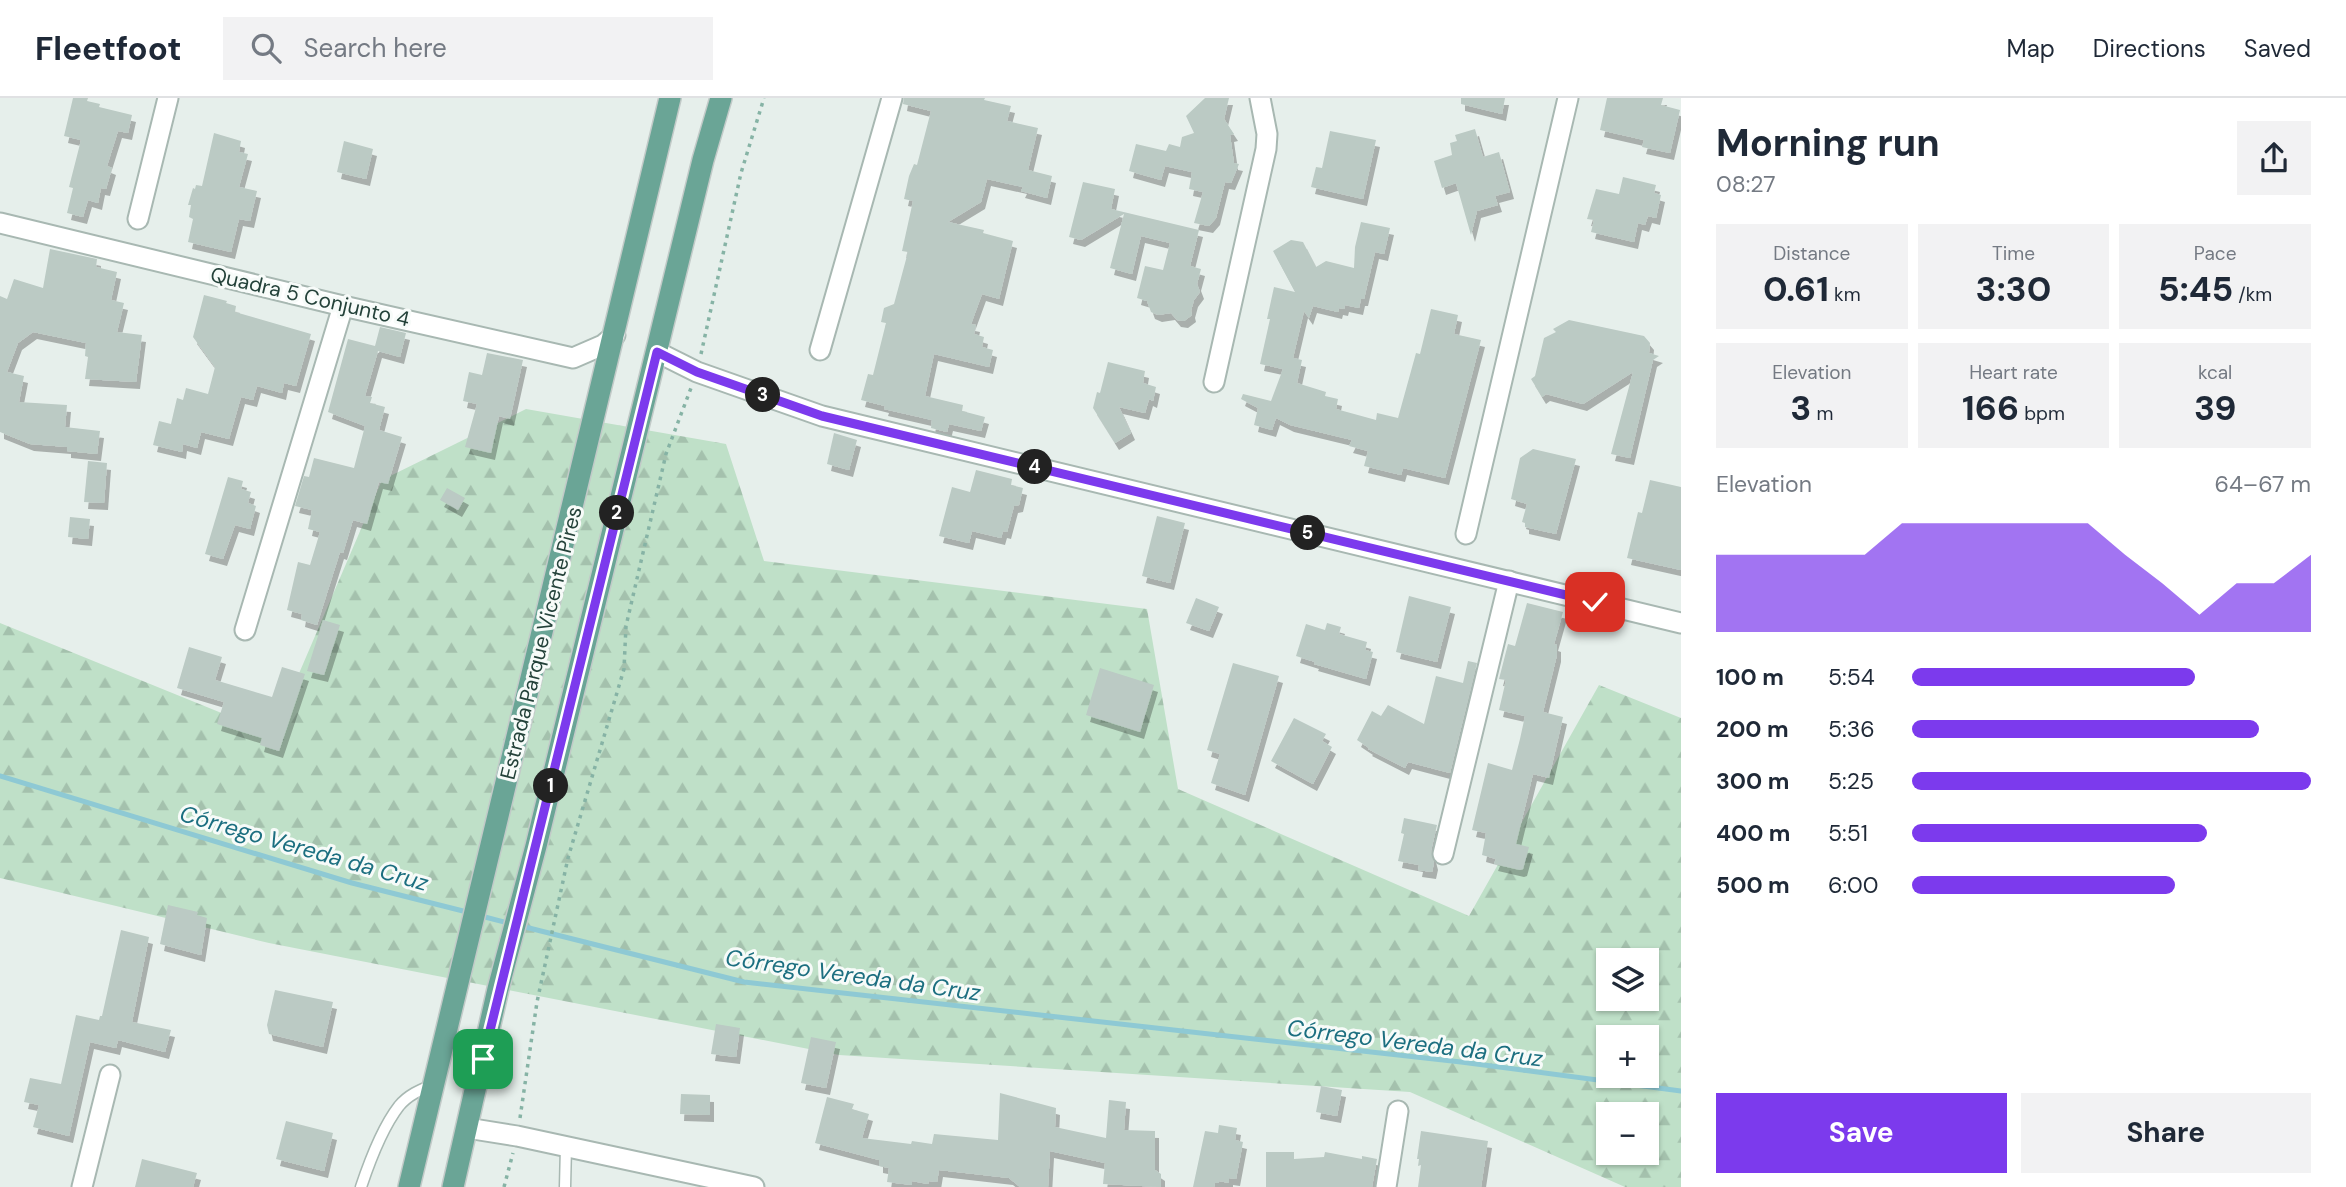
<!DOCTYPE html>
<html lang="en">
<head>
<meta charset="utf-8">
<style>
	:root { --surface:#fff; --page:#f2f2f3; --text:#1f2937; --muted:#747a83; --line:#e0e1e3; --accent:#7c3aed }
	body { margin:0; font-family:"DM Sans",sans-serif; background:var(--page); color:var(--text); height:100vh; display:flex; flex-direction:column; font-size:26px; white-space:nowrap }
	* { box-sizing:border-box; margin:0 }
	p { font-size:23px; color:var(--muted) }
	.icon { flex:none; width:38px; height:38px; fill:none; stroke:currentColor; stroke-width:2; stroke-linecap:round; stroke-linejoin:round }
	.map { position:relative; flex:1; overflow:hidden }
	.side { display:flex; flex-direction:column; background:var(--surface); width:665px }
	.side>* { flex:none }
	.tools { position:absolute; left:1596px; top:850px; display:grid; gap:14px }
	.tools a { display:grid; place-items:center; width:63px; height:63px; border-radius:0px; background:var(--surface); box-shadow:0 2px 5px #0004; font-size:35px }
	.pin { position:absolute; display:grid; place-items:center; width:60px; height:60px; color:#fff; margin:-30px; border-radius:14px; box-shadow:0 4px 10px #0006 }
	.km { position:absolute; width:35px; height:35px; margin:-18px; border-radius:50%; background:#222; color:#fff; font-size:19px; line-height:35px; text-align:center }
	.round { display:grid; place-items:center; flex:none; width:74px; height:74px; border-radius:0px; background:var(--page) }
	.overview { display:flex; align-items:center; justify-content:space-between; height:119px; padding:0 35px }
	h1 { font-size:38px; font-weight:700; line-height:52px }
	.metrics { display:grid; grid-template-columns:repeat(3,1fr); gap:10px; height:119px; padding:7px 35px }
	.metrics div { display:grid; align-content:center; border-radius:0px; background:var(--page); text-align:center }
	.metrics b { font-size:35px; font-weight:700 }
	.metrics small { font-size:19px; font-weight:400 }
	.metrics p { font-size:19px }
	.chart { height:196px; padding:14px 35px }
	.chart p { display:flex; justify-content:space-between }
	.chart svg { width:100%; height:126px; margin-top:7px; fill:var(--accent); opacity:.7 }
	.button { display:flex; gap:14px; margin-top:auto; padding:14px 35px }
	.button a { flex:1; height:80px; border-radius:0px; background:var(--accent); color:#fff; font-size:28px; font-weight:700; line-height:80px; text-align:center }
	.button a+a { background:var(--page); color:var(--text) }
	ul { padding:0 35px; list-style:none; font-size:23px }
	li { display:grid; grid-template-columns:112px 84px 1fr; align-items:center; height:52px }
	li i { height:18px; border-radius:9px; background:var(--accent) }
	header { display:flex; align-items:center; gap:42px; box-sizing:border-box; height:98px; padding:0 35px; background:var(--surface); border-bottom:2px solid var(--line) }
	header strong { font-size:33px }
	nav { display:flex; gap:38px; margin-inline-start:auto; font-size:24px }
	.search { width:490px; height:63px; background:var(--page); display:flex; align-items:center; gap:18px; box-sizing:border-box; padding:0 24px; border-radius:0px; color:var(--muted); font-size:26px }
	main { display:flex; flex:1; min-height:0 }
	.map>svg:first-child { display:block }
	.forest { fill:url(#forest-firs); fill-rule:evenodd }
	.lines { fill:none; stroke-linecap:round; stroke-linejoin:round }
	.stream { stroke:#8ec9d4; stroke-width:5 }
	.building { fill:#bbcac4; filter:url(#shadow) }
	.service-casing { stroke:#a8b8b2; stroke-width:13 }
	.minor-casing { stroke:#a8b8b2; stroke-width:23 }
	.primary-casing { stroke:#c2cac8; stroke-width:24 }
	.path { stroke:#86b3a5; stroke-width:3.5; stroke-dasharray:3.5 5; stroke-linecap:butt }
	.service { stroke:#fff; stroke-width:10 }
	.minor { stroke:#fff; stroke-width:19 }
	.primary { stroke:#6aa596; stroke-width:21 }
	.route-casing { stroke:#fff; stroke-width:14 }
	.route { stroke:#7c3aed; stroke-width:9 }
	.labels { text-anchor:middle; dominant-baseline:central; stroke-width:6; stroke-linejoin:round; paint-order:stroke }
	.street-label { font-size:21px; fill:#24423a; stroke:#f7fbf9 }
	.water-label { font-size:23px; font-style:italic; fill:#1c6f80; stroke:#f7fbf9 }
</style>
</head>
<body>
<header>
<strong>Fleetfoot</strong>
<div class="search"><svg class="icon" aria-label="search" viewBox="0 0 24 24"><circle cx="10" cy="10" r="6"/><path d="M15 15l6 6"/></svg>Search here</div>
<nav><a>Map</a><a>Directions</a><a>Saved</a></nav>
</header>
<main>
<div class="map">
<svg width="1681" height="1089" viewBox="0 0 1681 1089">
	<defs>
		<pattern id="forest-firs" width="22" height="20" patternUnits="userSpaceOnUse" patternTransform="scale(1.75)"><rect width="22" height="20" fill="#bfe0c8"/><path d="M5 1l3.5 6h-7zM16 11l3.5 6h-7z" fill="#a4c1ad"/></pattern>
		<filter id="shadow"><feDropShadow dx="4" dy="7" stdDeviation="0" flood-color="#0004"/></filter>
	</defs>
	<rect width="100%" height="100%" fill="#e6efeb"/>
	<path class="forest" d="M526,311L726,346L764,463L1147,511L1178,691L1469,818L1599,587L1681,620V1089H1625L1410,994L839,957L269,845L0,780V525L273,636L382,382ZM1608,863H1647V901H1608ZM1608,940H1647V978H1608ZM1608,1017H1647V1055H1608Z"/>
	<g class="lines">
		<g class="stream">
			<path d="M0,678L352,785L471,815"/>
			<path d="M481,818L512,826"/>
			<path d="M521,828L744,884L1461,964L1681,993"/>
		</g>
	</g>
	<g class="building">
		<path d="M73,0H88L87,3L100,6L99,9L132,17L128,35L118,33L107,68L112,70L106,91L101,90L98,105L88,102L83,119L67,115L73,90L69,89L81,42L64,38Z"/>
		<path d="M904,0H985L984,2L1011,8L1007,23L1038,30L1028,72L1052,78L1047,100L1021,93L1023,89L987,81L981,104L948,124L984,132L983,135L1013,143L999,201L982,196L971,226L976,227L974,236L984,239L982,249L993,252L989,269L934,256L925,298L963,307L962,313L985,319L981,333L949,326L947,334L931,330L932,322L884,311L885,308L861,302L868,276L873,277L886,225L881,224L884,210L894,206L908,154L902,153L913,103L904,101L909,78L914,66L917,67L931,13L903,6Z"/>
		<path d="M1205,0H1229L1224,21L1234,36L1230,37L1234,65L1239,66L1231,85L1225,84L1216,120L1209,128L1194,125L1203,94L1189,91L1192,74L1165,68L1161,82L1129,73L1136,46L1166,53L1169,46L1180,49L1182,39L1194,35L1186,18Z"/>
		<path d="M1461,0H1505L1502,16L1461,6Z"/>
		<path d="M1607,0H1663L1661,7L1680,12L1670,55L1642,49L1644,42L1600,32Z"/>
		<path d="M1475,31L1483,59L1499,54L1510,94L1495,98L1498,107L1477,113L1471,137L1456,85L1442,90L1434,63L1452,57L1450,45L1457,43L1455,37Z"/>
		<path d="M1330,33L1376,42L1363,101L1311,89L1316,69L1322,70Z"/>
		<path d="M214,35L241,43L239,54L248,56L239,89L257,93L250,123L239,121L231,154L188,144L193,121L189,119L191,107H188L193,90L195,91L196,87L202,88Z"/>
		<path d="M344,43L373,51L366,81L337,74Z"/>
		<path d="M1623,79L1656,87L1654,95L1661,97L1656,120L1648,118L1645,127L1638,125L1634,144L1591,134L1594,122L1587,121L1596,91L1619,96Z"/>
		<path d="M1083,84L1115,91L1111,111L1199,132L1190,168L1201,171L1197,186L1200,194L1194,202L1191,213L1192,217L1184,223L1177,222L1171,215L1158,217L1151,214L1147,203L1137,200L1145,168L1163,172L1170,145L1141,138L1132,176L1110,170L1124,116L1081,142L1069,139Z"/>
		<path d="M1361,124L1390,130L1384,156L1375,154L1364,201H1361L1359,210L1345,207L1344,211L1339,210L1338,214L1313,208L1309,220L1304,213L1293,260L1302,262L1297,285L1326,294L1325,298L1338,301L1336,311L1376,322L1377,315L1398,320L1416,255L1420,256L1431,211L1458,217L1454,236L1481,242L1445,380L1403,370L1401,377L1364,368L1368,353L1349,348L1352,342L1290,327L1276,320L1272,332L1254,327L1258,310L1241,301L1243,296L1271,303L1283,271L1260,266L1270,221H1267L1274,189L1295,194L1273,153L1291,142L1303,144L1316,169L1326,163L1354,170L1355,149Z"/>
		<path d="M50,151L97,161L96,169L117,174L111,202L124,205L117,234L142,237L136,284L85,281L88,259L85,258L86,245L33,234L18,245L7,274L24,278L19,304L67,307L65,329L100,333L97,356L67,353V349L30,346L0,334V198L7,201L14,181L43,190Z"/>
		<path d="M204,197L227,203L226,205L236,208L235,214L311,236L296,288L284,285L282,295L257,288L253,302L241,299L229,341L201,334L197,350L183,346L182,354L153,347L159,323L171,326L177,300L183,302L186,290L208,296L215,269L193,239Z"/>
		<path d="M1569,222L1644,238L1650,245L1649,255L1659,258L1653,262L1630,360L1611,356L1633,274L1583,306L1546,296L1542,299L1531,281L1535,278L1544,240L1556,234L1553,231Z"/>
		<path d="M380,229L406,235L400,259L378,253L365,298L372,299L370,305L385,309L379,332L402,339L388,386L379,384L367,426L353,422L343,455L340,454L317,527L301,522L302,516L287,512L298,464L310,467L320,434L308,431L312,412L295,408L304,378L309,379L314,360L354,370L365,328L328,314L348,241L375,248Z"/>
		<path d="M487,255L523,262L510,321L499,318L491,355L465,349L477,306L463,303L469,274L482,277Z"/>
		<path d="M1108,264L1145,273L1143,285L1156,289L1153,303L1149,301L1145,315L1119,309L1131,335L1115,345L1093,310L1097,294L1100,295Z"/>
		<path d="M834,335L857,342L849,372L827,366Z"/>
		<path d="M1533,351L1576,361L1556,436L1525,429V425L1522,424L1527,406L1511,401L1520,360Z"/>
		<path d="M88,363L107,365L104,405L84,404Z"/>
		<path d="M976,372L1012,381L1011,387L1023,390L1019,407L1014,408L1007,434L1003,433L1001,440L972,433L969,445L939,438L952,389L970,394Z"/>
		<path d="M228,379L243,383L241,391L251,394L248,405L256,408L250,431L235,427L223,461L205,456Z"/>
		<path d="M1650,382L1681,389V472L1627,460L1638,414L1642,415Z"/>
		<path d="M447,390L465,400L458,412L440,402Z"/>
		<path d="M1157,418L1185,425L1170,485L1142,478Z"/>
		<path d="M70,419L90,421L88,441L68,439Z"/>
		<path d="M1409,498L1451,509L1437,564L1396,554Z"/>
		<path d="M1196,500L1219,509L1209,533L1186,525Z"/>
		<path d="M1527,505L1563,514L1554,546L1557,547V557L1543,614L1563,619L1549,680L1533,676L1516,746L1529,749L1523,771L1520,772L1494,766L1496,761L1482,757L1486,735L1472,732L1488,665L1512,672L1520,641L1525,618L1499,612L1506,582L1499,581L1508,546L1515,548Z"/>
		<path d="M323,522L340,527L324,577L307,573Z"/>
		<path d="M1327,525L1341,529L1339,536L1367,544L1365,552L1373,554L1366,581L1314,566L1315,564L1296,558L1306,526L1325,532Z"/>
		<path d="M189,549L222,559L215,582L272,599L282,569L305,576L279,653L260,647L262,640L217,626L224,604L177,590Z"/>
		<path d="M1468,563L1477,565L1450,675L1408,664L1405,670L1368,651L1369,650L1357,642L1372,613L1381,618L1388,607L1424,626L1436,578L1463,585Z"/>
		<path d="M1233,565L1279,578L1245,697L1211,685L1220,656L1207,652Z"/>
		<path d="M1100,570L1154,587L1140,634L1086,617Z"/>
		<path d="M1294,620L1326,636L1322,643L1332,649L1313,686L1271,663Z"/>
		<path d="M1404,720L1437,727L1431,753L1434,765L1432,774L1418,772L1419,767L1398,763L1404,736L1401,735Z"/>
		<path d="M168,807L198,814L197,817L207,820L201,857L160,846Z"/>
		<path d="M121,832L149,839L132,924L171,932L165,954L118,942L116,950L90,944L69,1038L33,1029L39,1007L24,1004L30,980L61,986L76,917L99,922L100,918H102Z"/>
		<path d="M275,892L333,904L323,949L269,936L267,927Z"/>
		<path d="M716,926L740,930L736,959L711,956Z"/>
		<path d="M811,939L836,944L826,990L801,985Z"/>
		<path d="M1321,988L1342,992L1337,1018L1316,1014Z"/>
		<path d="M1000,995L1056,1010L1055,1029L1106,1040L1109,1002L1126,1004L1124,1032L1155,1033V1072L1161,1076V1089L1103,1086L1105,1065L1050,1053L1048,1089H1020L1009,1080L939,1072L937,1084L929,1083L928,1086L912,1083V1087L887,1084L889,1070L879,1068V1062L815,1045L827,999L854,1006L852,1011L869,1016L862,1040L911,1046L912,1043L932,1046L934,1036L998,1042Z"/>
		<path d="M681,996L710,997V1017L680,1016Z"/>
		<path d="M286,1023L333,1035L324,1073L276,1061Z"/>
		<path d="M1219,1027L1237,1030L1235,1042L1243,1044L1236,1081L1229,1080V1085L1219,1083V1085H1215L1214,1089H1193L1205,1033L1218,1035Z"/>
		<path d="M1421,1033L1488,1043L1481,1089H1418L1421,1067L1418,1068L1419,1061H1417Z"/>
		<path d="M1266,1054H1294V1061L1324,1059L1325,1054L1362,1061V1058L1377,1061L1372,1089H1266Z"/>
		<path d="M142,1061L197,1075L193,1089H135Z"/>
	</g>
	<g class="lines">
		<defs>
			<g id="service">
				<path d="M361,1089C370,1062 382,1030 399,1008C408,997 420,992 432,987"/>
				<path d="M565,1089L566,1048"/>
			</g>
			<g id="minor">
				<path d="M138,121L168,0"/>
				<path d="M0,125L343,208L573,260L603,247L615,237"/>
				<path d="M820,252L892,0"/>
				<path d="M657,254L697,274L822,318L1681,525"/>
				<path d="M1214,284L1266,51L1267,36L1260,0"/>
				<path d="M1466,436L1568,0"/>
				<path d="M245,532L343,208"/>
				<path d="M1443,756L1509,483"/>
				<path d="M467,1030L517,1038L754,1089"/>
				<path d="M82,1089L110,977"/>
				<path d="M1386,1089L1398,1013"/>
			</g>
			<g id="primary">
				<path d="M409,1089L670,0"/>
				<path d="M453,1089L498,891L536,748L703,62L721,0"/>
			</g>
		</defs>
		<use href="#service" class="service-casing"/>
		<use href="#minor" class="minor-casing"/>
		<use href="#primary" class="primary-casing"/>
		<g class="path">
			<path d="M701,256L741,75L764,0"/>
			<path d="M520,1020L537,904L568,760L624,571L626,528L666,356L691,290"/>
			<path d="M504,1089L513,1055"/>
		</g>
		<use href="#service" class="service"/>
		<use href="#minor" class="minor"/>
		<use href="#primary" class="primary"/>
	</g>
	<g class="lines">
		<defs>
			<path id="route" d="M483,961L657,254L697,274L822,318L1595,504"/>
		</defs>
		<use href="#route" class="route-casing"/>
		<use href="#route" class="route"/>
	</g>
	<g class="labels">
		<g class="street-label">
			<text transform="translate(310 199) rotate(13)">Quadra 5 Conjunto 4</text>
			<text transform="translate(541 545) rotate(-76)">Estrada Parque Vicente Pires</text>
		</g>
		<g class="water-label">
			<text transform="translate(304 750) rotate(16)">Córrego Vereda da Cruz</text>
			<text transform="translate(853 877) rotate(8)">Córrego Vereda da Cruz</text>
			<text transform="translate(1415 945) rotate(7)">Córrego Vereda da Cruz</text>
		</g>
	</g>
</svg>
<div class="tools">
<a><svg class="icon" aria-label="layers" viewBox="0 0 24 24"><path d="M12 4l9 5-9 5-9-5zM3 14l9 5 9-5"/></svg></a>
<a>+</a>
<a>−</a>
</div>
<div class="pin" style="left:483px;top:961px;background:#1e9e55"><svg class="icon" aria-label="arrive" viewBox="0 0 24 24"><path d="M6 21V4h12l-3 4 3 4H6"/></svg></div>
<div class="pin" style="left:1595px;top:504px;background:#d93025"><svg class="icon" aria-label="check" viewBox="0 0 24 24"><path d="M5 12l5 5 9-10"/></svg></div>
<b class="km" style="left:551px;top:688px">1</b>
<b class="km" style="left:617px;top:415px">2</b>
<b class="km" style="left:763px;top:297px">3</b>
<b class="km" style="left:1035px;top:369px">4</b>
<b class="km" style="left:1308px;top:435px">5</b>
</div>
<section class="side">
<div class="overview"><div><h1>Morning run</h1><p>08:27</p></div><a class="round"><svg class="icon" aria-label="share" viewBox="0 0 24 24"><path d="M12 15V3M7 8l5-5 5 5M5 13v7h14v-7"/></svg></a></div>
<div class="metrics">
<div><p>Distance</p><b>0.61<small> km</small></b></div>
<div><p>Time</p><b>3:30</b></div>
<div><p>Pace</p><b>5:45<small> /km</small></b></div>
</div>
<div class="metrics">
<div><p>Elevation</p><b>3<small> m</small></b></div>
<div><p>Heart rate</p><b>166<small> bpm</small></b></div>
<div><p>kcal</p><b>39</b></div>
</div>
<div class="chart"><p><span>Elevation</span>64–67 m</p>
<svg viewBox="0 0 160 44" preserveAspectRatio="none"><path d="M0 44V17L10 17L20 17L30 17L40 17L50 6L60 6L70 6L80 6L90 6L100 6L110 17L120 27L130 38L140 27L150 27L160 17V44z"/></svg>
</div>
<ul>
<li><b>100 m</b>5:54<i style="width:71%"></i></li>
<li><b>200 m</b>5:36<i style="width:87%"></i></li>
<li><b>300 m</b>5:25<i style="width:100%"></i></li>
<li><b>400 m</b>5:51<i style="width:74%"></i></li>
<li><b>500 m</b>6:00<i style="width:66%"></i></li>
</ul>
<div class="button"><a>Save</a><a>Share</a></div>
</section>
</main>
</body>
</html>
